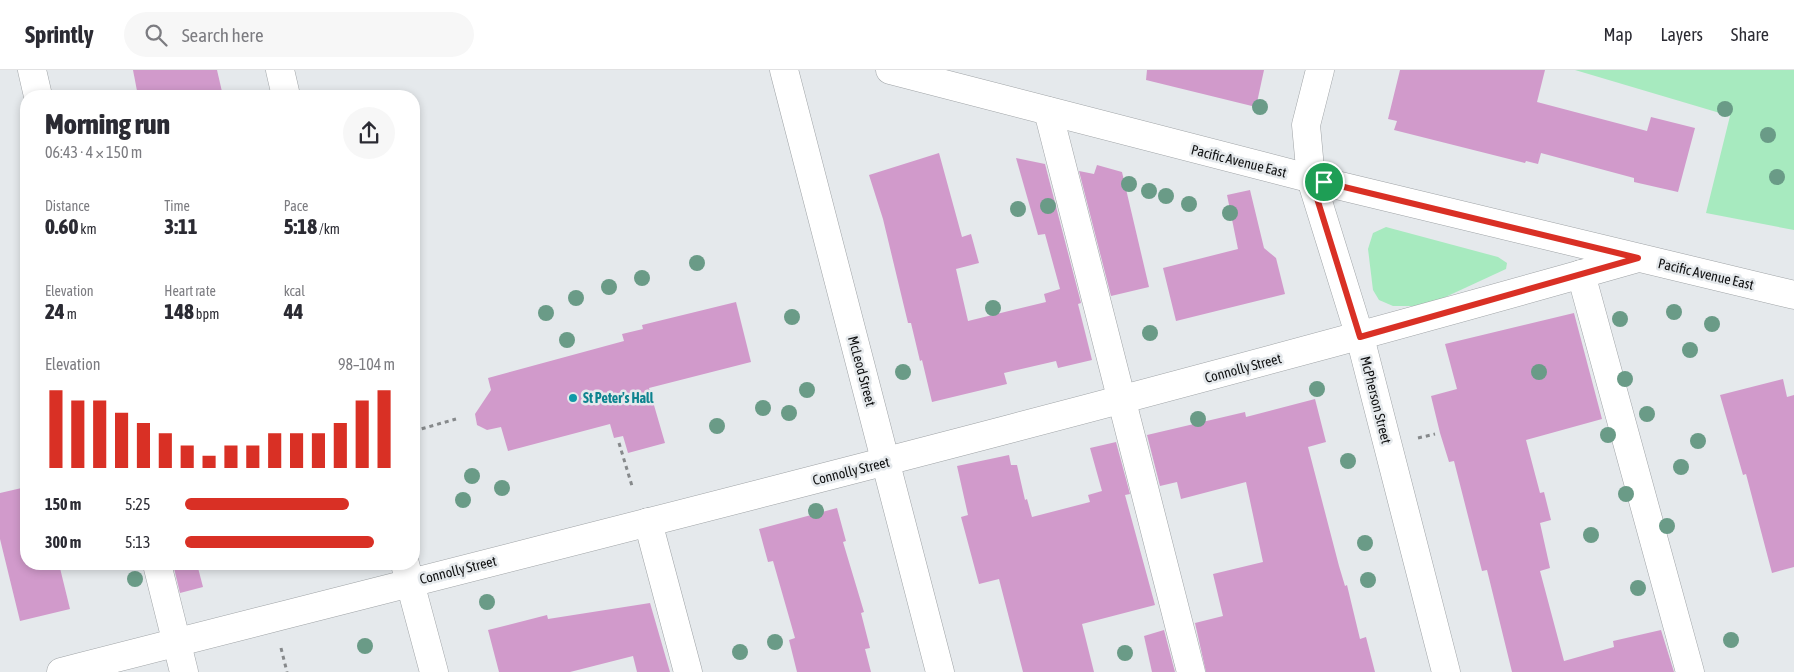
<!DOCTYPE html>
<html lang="en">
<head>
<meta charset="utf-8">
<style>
	:root { --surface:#fff; --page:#f7f7f7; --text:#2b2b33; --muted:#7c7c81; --line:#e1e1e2; --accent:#d93025 }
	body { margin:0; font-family:"Asap Condensed",sans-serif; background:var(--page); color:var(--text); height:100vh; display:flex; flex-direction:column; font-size:19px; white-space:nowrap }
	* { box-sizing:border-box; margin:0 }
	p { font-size:16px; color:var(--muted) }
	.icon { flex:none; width:28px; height:28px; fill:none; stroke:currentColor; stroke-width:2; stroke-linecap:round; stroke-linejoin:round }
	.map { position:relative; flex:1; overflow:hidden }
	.details { position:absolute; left:20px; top:20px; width:400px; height:480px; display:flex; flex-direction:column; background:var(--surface); border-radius:20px; box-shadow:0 2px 8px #0003 }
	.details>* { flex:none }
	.pin { position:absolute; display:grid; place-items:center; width:42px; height:42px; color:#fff; margin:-21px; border:2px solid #fff; border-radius:50%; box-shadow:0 1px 5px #0007 }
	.round { display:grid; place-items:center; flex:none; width:52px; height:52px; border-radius:26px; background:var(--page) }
	.summary { display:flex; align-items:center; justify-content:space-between; height:85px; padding:0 25px }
	h1 { font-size:28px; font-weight:800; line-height:38px }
	.metrics { display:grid; grid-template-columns:repeat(3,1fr); gap:8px; height:85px; padding:5px 25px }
	.metrics div { display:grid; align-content:center }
	.metrics b { font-size:21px; font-weight:800 }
	.metrics small { font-size:14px; font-weight:400 }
	.metrics p { font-size:14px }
	.chart { height:140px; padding:10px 25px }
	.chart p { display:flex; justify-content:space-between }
	.chart svg { width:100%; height:90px; margin-top:5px; stroke:var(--accent); stroke-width:6 }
	ul { padding:0 25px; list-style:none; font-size:16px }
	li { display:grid; grid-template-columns:80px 60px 1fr; align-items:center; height:38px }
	li i { height:12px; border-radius:6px; background:var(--accent) }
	header { display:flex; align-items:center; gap:30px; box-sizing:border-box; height:70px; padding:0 25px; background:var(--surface); border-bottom:1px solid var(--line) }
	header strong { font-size:24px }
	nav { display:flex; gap:28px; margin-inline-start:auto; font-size:18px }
	.search { width:350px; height:45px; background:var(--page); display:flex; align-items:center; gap:12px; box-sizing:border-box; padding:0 18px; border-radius:28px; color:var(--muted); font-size:19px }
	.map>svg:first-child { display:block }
	.green { fill:#a7eabf }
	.building { fill:#d19acb }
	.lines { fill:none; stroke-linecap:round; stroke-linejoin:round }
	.minor-casing { stroke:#9fa3a6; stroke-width:29 }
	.path { stroke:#86898b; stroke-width:3; stroke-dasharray:4 4; stroke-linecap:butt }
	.minor { stroke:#fff; stroke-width:28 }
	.tree { fill:#6a9b87 }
	.route-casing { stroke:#fff; stroke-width:10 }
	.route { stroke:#d93025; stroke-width:6 }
	.culture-dot { fill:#0f9aa8; stroke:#e5e9ec; stroke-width:2 }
	.labels { text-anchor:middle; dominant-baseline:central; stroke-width:5; stroke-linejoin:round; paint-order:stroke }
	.street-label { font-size:14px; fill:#0f1011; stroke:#e5e9ec }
	.culture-label { font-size:14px; font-weight:bold; fill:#0d838f; stroke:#e5e9ec; text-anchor:start }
</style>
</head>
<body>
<header>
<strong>Sprintly</strong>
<div class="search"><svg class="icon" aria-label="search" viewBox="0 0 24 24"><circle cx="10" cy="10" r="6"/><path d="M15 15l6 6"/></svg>Search here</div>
<nav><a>Map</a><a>Layers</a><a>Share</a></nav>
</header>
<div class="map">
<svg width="1794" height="602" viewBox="0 0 1794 602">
	<rect width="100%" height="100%" fill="#e5e9ec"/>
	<g class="green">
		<path d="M1575,0H1794V160L1706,143L1730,46Z"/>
		<path d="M1386,157L1498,187L1507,193L1506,199L1426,236H1393L1379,230L1373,220L1368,179L1373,163Z"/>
	</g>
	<g class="building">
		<path d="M133,0H217L223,26H138Z"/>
		<path d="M1147,0H1264L1256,37L1146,10Z"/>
		<path d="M1400,0H1545L1537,32L1647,61L1651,47L1695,58L1678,122L1634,112V108L1541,83L1538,94L1526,91L1525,93L1394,60L1397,51L1388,49Z"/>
		<path d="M939,83L962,167L971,164L979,193L956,199L968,251L1046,232L1044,224L1060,219L1045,164L1038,165L1016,88L1045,94L1081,233L1078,234L1092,290L1058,298L1056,291L1004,303L1007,314L932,332L922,290L920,291L911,253H908L883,149L869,105Z"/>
		<path d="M1097,95L1122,102L1149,217L1111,226L1079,101L1094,104Z"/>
		<path d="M1250,120L1264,178L1276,188L1285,224L1176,251L1163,198L1238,179L1227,125Z"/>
		<path d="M736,232L751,292L649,318L665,373L628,383L623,366L614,368L610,354L508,381L501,357L487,360L477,355L475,344L491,320L488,308L624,271L622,264L643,259L642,255Z"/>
		<path d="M1574,243L1602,349L1526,370L1540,423L1544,422L1551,450L1540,453L1550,498L1540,501L1564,591L1614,577L1613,571L1661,560L1674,602H1512L1487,500L1482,501L1454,391L1449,392L1440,363L1431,326L1457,319L1445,274Z"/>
		<path d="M1783,309L1787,327L1794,325V497L1772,503L1746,404L1743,405L1720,325Z"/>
		<path d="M1315,329L1326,372L1308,377L1339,496L1345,516L1347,515L1360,569L1366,567L1375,602H1206L1195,553L1223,546L1213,504L1263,492L1246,412L1181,429L1177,412L1160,416L1147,365L1245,342L1246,347Z"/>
		<path d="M1116,372L1130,424L1125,425L1155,535L1082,554L1094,602H1023L999,509L979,514L961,447L968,445L957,396L1009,385L1011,395H1017L1025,430L1027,429L1032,447L1090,432L1088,425L1102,421L1090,378Z"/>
		<path d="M26,417V494H59L70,539L20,551L0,469V423Z"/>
		<path d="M837,438L846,471L843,472L864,542L861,543L870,578L865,579L871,602H797L789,570L795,568L773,491L768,492L759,459Z"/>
		<path d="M173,494H197L203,517L180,523Z"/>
		<path d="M650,533L670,602H637L633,586L570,602H499L488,560L547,545L548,549Z"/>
		<path d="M1164,560L1175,602H1152L1144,566Z"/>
	</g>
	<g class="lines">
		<defs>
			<g id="minor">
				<path d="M32,0L38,26"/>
				<path d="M280,0L286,26"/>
				<path d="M784,0L940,602"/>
				<path d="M890,0L1324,112L1794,225"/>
				<path d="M1320,0L1306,55L1311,109L1360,267L1446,602"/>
				<path d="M1048,41L1191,602"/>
				<path d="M1581,204L1690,602"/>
				<path d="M648,452L688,602"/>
				<path d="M157,494L184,602"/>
				<path d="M405,494L434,602"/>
				<path d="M61,602C588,467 1115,337 1638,188"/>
			</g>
		</defs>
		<use href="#minor" class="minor-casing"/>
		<g class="path">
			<path d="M414,361L456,349"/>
			<path d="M1418,368L1435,364"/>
			<path d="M619,373L632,416"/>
			<path d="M281,578L287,602"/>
		</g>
		<use href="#minor" class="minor"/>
	</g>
	<g class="tree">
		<circle cx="1260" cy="37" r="8"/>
		<circle cx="1725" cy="39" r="8"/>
		<circle cx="1768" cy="65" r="8"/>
		<circle cx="1777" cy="107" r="8"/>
		<circle cx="1129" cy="114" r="8"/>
		<circle cx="1149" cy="121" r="8"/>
		<circle cx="1166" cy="126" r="8"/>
		<circle cx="1189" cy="134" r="8"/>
		<circle cx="1048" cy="136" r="8"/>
		<circle cx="1018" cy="139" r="8"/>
		<circle cx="1230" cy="143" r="8"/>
		<circle cx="697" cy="193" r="8"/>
		<circle cx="642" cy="208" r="8"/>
		<circle cx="609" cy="217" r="8"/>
		<circle cx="576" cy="228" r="8"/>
		<circle cx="993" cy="238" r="8"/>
		<circle cx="1674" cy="242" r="8"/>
		<circle cx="546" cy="243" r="8"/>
		<circle cx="792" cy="247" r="8"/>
		<circle cx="1620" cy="249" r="8"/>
		<circle cx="1712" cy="254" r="8"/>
		<circle cx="1150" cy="263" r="8"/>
		<circle cx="567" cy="270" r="8"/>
		<circle cx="1690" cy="280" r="8"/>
		<circle cx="903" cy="302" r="8"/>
		<circle cx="1539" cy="302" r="8"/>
		<circle cx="1625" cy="309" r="8"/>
		<circle cx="1317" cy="319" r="8"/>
		<circle cx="807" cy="320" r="8"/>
		<circle cx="763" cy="338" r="8"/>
		<circle cx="789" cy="343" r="8"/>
		<circle cx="1647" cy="344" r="8"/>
		<circle cx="1198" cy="349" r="8"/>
		<circle cx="717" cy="356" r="8"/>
		<circle cx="1608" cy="365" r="8"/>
		<circle cx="1698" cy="371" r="8"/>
		<circle cx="1348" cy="391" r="8"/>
		<circle cx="1681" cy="397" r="8"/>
		<circle cx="472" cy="406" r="8"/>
		<circle cx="502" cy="418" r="8"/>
		<circle cx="1626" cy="424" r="8"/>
		<circle cx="463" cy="430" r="8"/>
		<circle cx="816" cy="441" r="8"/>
		<circle cx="1667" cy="456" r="8"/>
		<circle cx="1591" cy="465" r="8"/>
		<circle cx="1365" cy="473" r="8"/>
		<circle cx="135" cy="509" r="8"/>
		<circle cx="1368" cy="510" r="8"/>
		<circle cx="1638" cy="518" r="8"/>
		<circle cx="487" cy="532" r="8"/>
		<circle cx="1731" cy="570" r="8"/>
		<circle cx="775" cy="572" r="8"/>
		<circle cx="365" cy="576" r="8"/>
		<circle cx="740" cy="582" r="8"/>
		<circle cx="1125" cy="583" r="8"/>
	</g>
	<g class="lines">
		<defs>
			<path id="route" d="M1311,109L1638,188L1360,267Z"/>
		</defs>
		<use href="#route" class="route-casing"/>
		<use href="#route" class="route"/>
	</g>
	<circle class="culture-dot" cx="573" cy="328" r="5"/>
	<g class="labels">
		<g class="street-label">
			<text transform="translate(1239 91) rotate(14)">Pacific Avenue East</text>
			<text transform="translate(1706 204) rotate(13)">Pacific Avenue East</text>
			<text transform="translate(1243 298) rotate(-15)">Connolly Street</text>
			<text transform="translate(862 301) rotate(75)">McLeod Street</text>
			<text transform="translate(1376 330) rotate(76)">McPherson Street</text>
			<text transform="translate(851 401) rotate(-14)">Connolly Street</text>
			<text transform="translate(458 500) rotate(-14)">Connolly Street</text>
		</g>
		<g class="culture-label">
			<text x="583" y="328">St Peter's Hall</text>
		</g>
	</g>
</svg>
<div class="pin" style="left:1324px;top:112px;background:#1e9e55"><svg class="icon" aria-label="arrive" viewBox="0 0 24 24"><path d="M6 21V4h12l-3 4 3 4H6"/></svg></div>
<section class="details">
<div class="summary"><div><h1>Morning run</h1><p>06:43 · 4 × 150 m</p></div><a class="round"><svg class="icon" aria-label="share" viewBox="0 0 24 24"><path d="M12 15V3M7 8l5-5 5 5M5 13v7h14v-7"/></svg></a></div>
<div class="metrics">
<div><p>Distance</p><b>0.60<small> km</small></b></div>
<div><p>Time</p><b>3:11</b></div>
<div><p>Pace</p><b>5:18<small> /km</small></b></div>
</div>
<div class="metrics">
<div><p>Elevation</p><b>24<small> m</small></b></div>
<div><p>Heart rate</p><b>148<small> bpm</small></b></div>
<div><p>kcal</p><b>44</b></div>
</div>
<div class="chart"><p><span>Elevation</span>98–104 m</p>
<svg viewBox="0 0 160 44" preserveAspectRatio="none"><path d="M5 44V6M15 44V11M25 44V11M35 44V17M45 44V22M55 44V27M65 44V33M75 44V38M85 44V33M95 44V33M105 44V27M115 44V27M125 44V27M135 44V22M145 44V11M155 44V6"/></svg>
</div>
<ul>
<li><b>150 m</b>5:25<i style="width:78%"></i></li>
<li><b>300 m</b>5:13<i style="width:90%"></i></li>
</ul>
</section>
</div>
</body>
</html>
